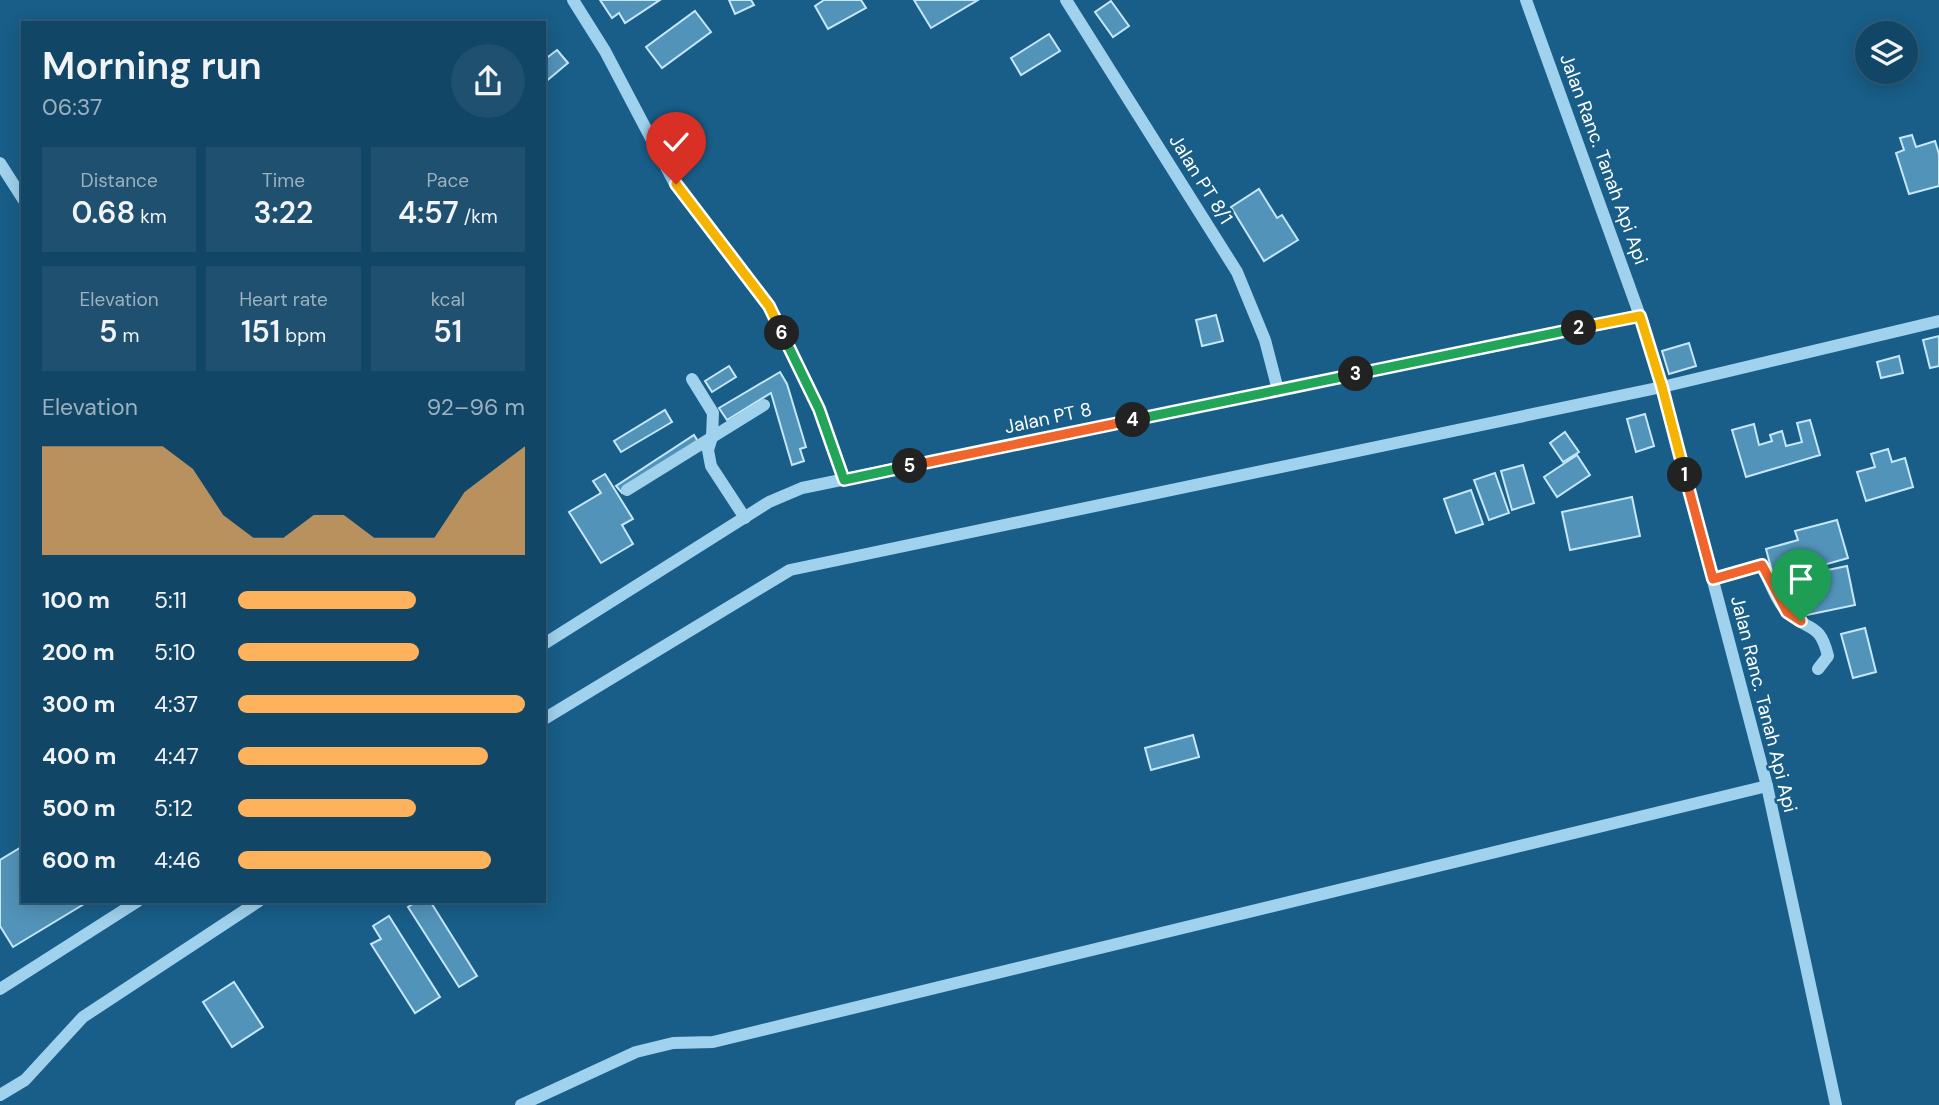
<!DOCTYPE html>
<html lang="en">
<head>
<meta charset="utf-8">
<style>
	:root { --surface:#124666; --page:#1f506f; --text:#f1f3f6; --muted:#9cb1bf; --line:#315e7a; --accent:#ffb25c }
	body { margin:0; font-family:"DM Sans",sans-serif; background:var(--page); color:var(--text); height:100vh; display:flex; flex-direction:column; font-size:26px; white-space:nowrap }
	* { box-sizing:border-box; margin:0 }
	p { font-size:23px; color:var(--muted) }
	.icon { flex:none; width:38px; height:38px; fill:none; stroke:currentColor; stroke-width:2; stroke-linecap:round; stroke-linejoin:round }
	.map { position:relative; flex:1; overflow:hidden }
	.details { position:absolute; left:21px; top:21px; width:525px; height:882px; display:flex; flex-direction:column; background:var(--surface); border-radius:0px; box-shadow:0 4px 18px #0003,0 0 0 2px var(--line) }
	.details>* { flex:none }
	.buttons { position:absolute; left:1855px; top:21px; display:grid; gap:14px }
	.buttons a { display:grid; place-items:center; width:63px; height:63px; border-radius:50%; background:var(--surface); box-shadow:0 4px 18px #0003,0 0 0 2px var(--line); font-size:35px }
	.pin { position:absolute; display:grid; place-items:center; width:60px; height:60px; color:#fff; margin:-72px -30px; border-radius:50% 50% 50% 0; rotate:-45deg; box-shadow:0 0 7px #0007 }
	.pin .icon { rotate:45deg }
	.km { position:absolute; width:35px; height:35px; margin:-18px; border-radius:50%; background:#222; color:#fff; font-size:19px; line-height:35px; text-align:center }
	.round { display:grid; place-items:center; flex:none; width:74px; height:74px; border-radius:37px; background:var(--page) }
	.overview { display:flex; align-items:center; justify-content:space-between; height:119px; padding:0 21px }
	h1 { font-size:38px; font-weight:600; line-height:52px }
	.stats { display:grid; grid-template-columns:repeat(3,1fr); gap:10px; height:119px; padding:7px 21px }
	.stats div { display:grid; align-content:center; border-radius:0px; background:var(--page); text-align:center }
	.stats b { font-size:30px; font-weight:600 }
	.stats small { font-size:19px; font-weight:400 }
	.stats p { font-size:19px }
	.chart { height:196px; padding:14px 21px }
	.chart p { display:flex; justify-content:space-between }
	.chart svg { width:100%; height:126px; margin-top:7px; fill:var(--accent); opacity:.7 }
	ul { padding:0 21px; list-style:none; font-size:23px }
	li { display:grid; grid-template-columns:112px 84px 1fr; align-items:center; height:52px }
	li i { height:18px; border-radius:9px; background:var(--accent) }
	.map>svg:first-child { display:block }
	.building { fill:#5293b9; stroke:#c6e7fa; stroke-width:2 }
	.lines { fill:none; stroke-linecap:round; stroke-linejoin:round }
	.minor { stroke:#a0d1ed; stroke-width:12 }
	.split-1-casing { stroke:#fff; stroke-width:14 }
	.split-2-casing { stroke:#fff; stroke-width:14 }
	.split-3-casing { stroke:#fff; stroke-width:14 }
	.split-4-casing { stroke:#fff; stroke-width:14 }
	.split-5-casing { stroke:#fff; stroke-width:14 }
	.split-6-casing { stroke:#fff; stroke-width:14 }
	.split-7-casing { stroke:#fff; stroke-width:14 }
	.split-1 { stroke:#f0652b; stroke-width:9 }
	.split-2 { stroke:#f5b400; stroke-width:9 }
	.split-3 { stroke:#22a559; stroke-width:9 }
	.split-4 { stroke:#22a559; stroke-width:9 }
	.split-5 { stroke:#f0652b; stroke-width:9 }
	.split-6 { stroke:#22a559; stroke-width:9 }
	.split-7 { stroke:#f5b400; stroke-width:9 }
	.labels { text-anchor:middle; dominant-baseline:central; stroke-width:5; stroke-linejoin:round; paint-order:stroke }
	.street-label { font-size:19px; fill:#fff; stroke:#185e88 }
</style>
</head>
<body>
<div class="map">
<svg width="1939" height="1105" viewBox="0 0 1939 1105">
	<rect width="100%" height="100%" fill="#185e88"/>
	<g class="building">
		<path d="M600,0H660L625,23L619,13L612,18Z"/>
		<path d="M729,0H751L754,5L735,14Z"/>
		<path d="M824,0H861L866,8L828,29L815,6Z"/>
		<path d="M914,0H978L931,28Z"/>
		<path d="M1111,1L1129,26L1113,37L1095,12Z"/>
		<path d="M695,11L711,32L662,68L646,47Z"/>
		<path d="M1049,34L1060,51L1021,75L1011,58Z"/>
		<path d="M557,50L568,63L544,83V60Z"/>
		<path d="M1912,135L1916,147L1935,141L1939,154V186L1909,194L1896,153L1904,150L1900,138Z"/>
		<path d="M1259,189L1277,218L1282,215L1298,240L1264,261L1231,207Z"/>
		<path d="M1216,315L1223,341L1202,346L1196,320Z"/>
		<path d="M1939,336V366L1930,368L1923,340Z"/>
		<path d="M1689,343L1696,366L1669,374L1662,351Z"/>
		<path d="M1899,356L1903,373L1881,378L1877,362Z"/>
		<path d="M729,366L736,377L712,392L705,381Z"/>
		<path d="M780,372L787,384L806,447L800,449L804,461L792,465L771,393L727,420L719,408Z"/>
		<path d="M665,410L672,422L621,452L614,441Z"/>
		<path d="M1645,414L1654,446L1636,452L1627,419Z"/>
		<path d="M1810,420L1820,455L1746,477L1732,430L1754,424L1759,445L1772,441L1770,435L1782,431L1786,446L1802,442L1797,423Z"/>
		<path d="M1565,432L1579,452L1563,462L1550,443Z"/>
		<path d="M694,435L699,443L622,493L616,486Z"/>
		<path d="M1888,449L1892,462L1905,458L1913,487L1866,501L1857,472L1875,467L1871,454Z"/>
		<path d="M1577,455L1590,475L1557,497L1544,477Z"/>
		<path d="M1523,465L1534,503L1512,510L1501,471Z"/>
		<path d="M1495,473L1509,513L1489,520L1474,480Z"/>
		<path d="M605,474L633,519L622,525L633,544L601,563L569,512L601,493L593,481Z"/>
		<path d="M1471,490L1483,524L1456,533L1444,499Z"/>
		<path d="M1632,497L1640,536L1570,550L1562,512Z"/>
		<path d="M1837,520L1848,558L1774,579L1766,549L1798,540L1795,531Z"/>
		<path d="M1847,566L1855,605L1802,616L1794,577Z"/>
		<path d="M1865,628L1876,672L1853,678L1841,634Z"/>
		<path d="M1193,735L1199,757L1151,770L1145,748Z"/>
		<path d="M23,846V901H89L13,947L0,926V860Z"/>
		<path d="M417,901H430L477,976L459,987L408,907Z"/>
		<path d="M389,916L440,997L415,1013L371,944L381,939L373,926Z"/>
		<path d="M234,982L263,1027L232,1047L203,1002Z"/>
	</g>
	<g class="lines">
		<g class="minor">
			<path d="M573,0L605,51L675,184L769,306L819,409L844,480"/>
			<path d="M1066,0L1237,272L1265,340L1278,390"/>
			<path d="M1526,0L1640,316L1662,387L1767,786L1836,1105"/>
			<path d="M0,163L23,199"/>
			<path d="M692,379L713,413L712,437L708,450L711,466L745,518"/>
			<path d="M627,490L764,405"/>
			<path d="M1713,579L1762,565C1769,580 1777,603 1789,614C1811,632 1820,623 1828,656L1818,669"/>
			<path d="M544,644L769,502L802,488L1640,316"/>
			<path d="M544,719L790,570L1662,387L1939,321"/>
			<path d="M0,989L138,901"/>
			<path d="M0,1095L25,1080L83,1017L259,901"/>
			<path d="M521,1105L636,1052L673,1043L713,1042L1767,786"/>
		</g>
	</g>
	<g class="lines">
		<defs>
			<path id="split-1" d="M1685,475L1713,579L1762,565L1787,612L1801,621"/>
			<path id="split-2" d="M1579,328L1640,316L1662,387L1685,475"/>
			<path id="split-3" d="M1356,374L1579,328"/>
			<path id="split-4" d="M1133,420L1356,374"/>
			<path id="split-5" d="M910,466L1133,420"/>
			<path id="split-6" d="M782,333L819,409L844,480L910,466"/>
			<path id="split-7" d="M676,184L769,306L782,333"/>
		</defs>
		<use href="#split-1" class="split-1-casing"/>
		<use href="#split-2" class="split-2-casing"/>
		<use href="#split-3" class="split-3-casing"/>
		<use href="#split-4" class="split-4-casing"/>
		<use href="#split-5" class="split-5-casing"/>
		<use href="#split-6" class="split-6-casing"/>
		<use href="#split-7" class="split-7-casing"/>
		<use href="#split-1" class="split-1"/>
		<use href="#split-2" class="split-2"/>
		<use href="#split-3" class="split-3"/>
		<use href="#split-4" class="split-4"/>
		<use href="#split-5" class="split-5"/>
		<use href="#split-6" class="split-6"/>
		<use href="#split-7" class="split-7"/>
	</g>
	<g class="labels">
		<g class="street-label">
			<text transform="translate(1604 159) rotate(70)">Jalan Ranc. Tanah Api Api</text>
			<text transform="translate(1201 179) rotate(58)">Jalan PT 8/1</text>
			<text transform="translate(1048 418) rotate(-12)">Jalan PT 8</text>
			<text transform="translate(1764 704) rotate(76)">Jalan Ranc. Tanah Api Api</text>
		</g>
	</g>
</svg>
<div class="buttons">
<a><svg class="icon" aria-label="layers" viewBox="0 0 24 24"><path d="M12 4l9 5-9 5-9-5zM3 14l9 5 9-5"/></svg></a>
</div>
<div class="pin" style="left:1801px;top:621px;background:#1e9e55"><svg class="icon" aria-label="arrive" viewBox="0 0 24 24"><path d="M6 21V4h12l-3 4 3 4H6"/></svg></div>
<div class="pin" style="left:676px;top:184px;background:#d93025"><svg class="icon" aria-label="check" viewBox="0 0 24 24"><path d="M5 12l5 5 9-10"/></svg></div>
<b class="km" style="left:1685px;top:475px">1</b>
<b class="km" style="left:1579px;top:328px">2</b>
<b class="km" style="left:1356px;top:374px">3</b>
<b class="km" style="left:1133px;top:420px">4</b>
<b class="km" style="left:910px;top:466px">5</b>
<b class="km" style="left:782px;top:333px">6</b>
<section class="details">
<div class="overview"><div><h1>Morning run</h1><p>06:37</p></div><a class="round"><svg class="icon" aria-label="share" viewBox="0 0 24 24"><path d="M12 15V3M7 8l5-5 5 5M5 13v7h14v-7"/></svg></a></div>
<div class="stats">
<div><p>Distance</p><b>0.68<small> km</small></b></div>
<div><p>Time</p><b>3:22</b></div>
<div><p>Pace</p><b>4:57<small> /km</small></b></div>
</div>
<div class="stats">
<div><p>Elevation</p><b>5<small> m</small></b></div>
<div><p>Heart rate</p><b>151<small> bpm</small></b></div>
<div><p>kcal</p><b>51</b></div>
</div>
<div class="chart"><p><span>Elevation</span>92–96 m</p>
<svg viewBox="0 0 160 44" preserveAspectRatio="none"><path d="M0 44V6L10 6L20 6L30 6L40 6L50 14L60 30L70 38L80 38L90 30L100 30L110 38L120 38L130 38L140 22L150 14L160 6V44z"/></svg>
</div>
<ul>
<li><b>100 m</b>5:11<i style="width:62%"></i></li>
<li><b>200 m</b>5:10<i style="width:63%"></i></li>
<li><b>300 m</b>4:37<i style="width:100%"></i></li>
<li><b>400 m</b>4:47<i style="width:87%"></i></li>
<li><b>500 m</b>5:12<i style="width:62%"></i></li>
<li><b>600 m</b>4:46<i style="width:88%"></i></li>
</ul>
</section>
</div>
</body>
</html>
